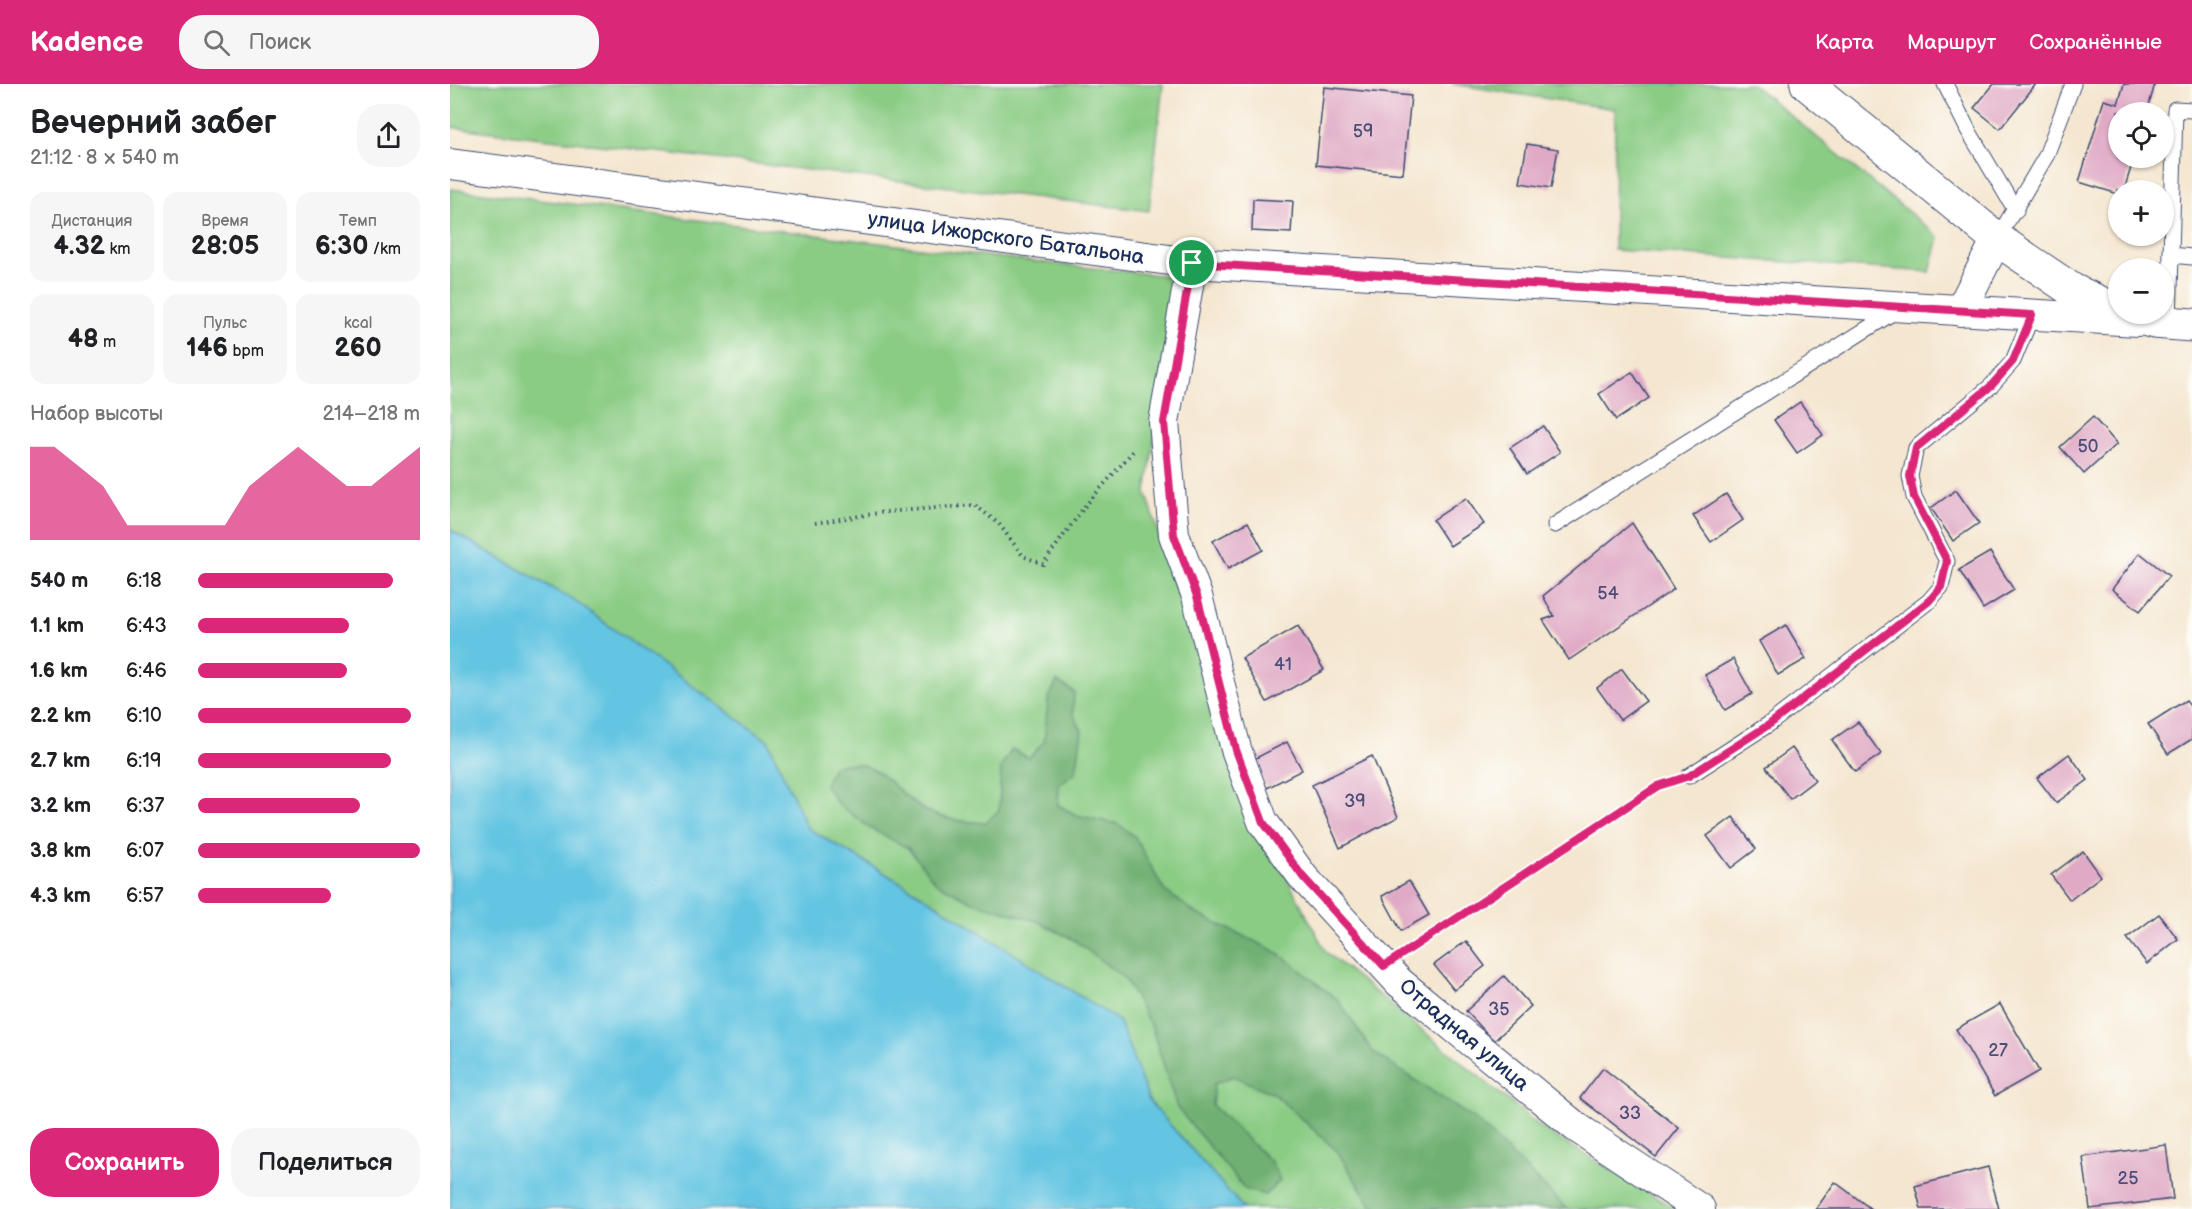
<!DOCTYPE html>
<html lang="ru">
<head>
<meta charset="utf-8">
<style>
	:root { --surface:#fff; --page:#f6f6f6; --text:#202124; --muted:#757577; --accent:#db2777 }
	body { margin:0; font-family:"Balsamiq Sans",sans-serif; background:var(--page); color:var(--text); height:100vh; display:flex; flex-direction:column; font-size:22px; white-space:nowrap }
	* { box-sizing:border-box; margin:0 }
	p { font-size:20px; color:var(--muted) }
	.icon { flex:none; width:33px; height:33px; fill:none; stroke:currentColor; stroke-width:2; stroke-linecap:round; stroke-linejoin:round }
	.map { position:relative; flex:1; overflow:hidden }
	.side { display:flex; flex-direction:column; background:var(--surface); width:450px }
	.side>* { flex:none }
	.buttons { position:absolute; left:1658px; top:18px; display:grid; gap:12px }
	.buttons a { display:grid; place-items:center; width:66px; height:66px; border-radius:50%; background:var(--surface); box-shadow:0 2px 4px #0004; font-size:30px }
	.pin { position:absolute; display:grid; place-items:center; width:51px; height:51px; color:#fff; margin:-26px; border:3px solid #fff; border-radius:50%; box-shadow:0 2px 6px #0007 }
	.round { display:grid; place-items:center; flex:none; width:63px; height:63px; border-radius:24px; background:var(--page) }
	.headline { display:flex; align-items:center; justify-content:space-between; height:102px; padding:0 30px }
	h1 { font-size:33px; font-weight:800; line-height:45px }
	.figures { display:grid; grid-template-columns:repeat(3,1fr); gap:9px; height:102px; padding:6px 30px }
	.figures div { display:grid; align-content:center; border-radius:15px; background:var(--page); text-align:center }
	.figures b { font-size:26px; font-weight:800 }
	.figures small { font-size:16px; font-weight:400 }
	.figures p { font-size:16px }
	.chart { height:168px; padding:12px 30px }
	.chart p { display:flex; justify-content:space-between }
	.chart svg { width:100%; height:108px; margin-top:6px; fill:var(--accent); opacity:.7 }
	.primary-button { display:flex; gap:12px; margin-top:auto; padding:12px 30px }
	.primary-button a { flex:1; height:69px; border-radius:24px; background:var(--accent); color:#fff; font-size:24px; font-weight:800; line-height:69px; text-align:center }
	.primary-button a+a { background:var(--page); color:var(--text) }
	ul { padding:0 30px; list-style:none; font-size:20px }
	li { display:grid; grid-template-columns:96px 72px 1fr; align-items:center; height:45px }
	li i { height:15px; border-radius:8px; background:var(--accent) }
	header { display:flex; align-items:center; gap:36px; box-sizing:border-box; height:84px; padding:0 30px; background:var(--accent); color:#fff }
	header strong { font-size:28px }
	nav { display:flex; gap:33px; margin-inline-start:auto; font-size:21px }
	.search { width:420px; height:54px; background:var(--page); display:flex; align-items:center; gap:15px; box-sizing:border-box; padding:0 21px; border-radius:24px; color:var(--muted); font-size:22px }
	main { display:flex; flex:1; min-height:0 }
	.map>svg:first-child { display:block }
	.green { fill:#8acc84; stroke:#527e71; stroke-width:1.5 }
	.forest { fill:#6fb072; stroke:#457068; stroke-width:1.5 }
	.water { fill:#64c5e2; stroke:#407aa0; stroke-width:1.5 }
	.building { fill:#e0aac6 }
	.lines { fill:none; stroke-linecap:round; stroke-linejoin:round }
	.service-casing { stroke:#3c4a6f; stroke-width:17 }
	.minor-casing { stroke:#3c4a6f; stroke-width:32 }
	.tertiary-casing { stroke:#3c4a6f; stroke-width:35 }
	.path { stroke:#3c4a6f; stroke-width:4; stroke-dasharray:1.5 4.5; stroke-linecap:butt }
	.service { stroke:#fff; stroke-width:15 }
	.minor { stroke:#fff; stroke-width:30 }
	.tertiary { stroke:#fff; stroke-width:33 }
	.route-casing { stroke:#fff; stroke-width:12 }
	.route { stroke:#db2777; stroke-width:8 }
	.labels { text-anchor:middle; dominant-baseline:central; stroke-width:4.5; stroke-linejoin:round; paint-order:stroke }
	.number-label { font-size:18px; fill:#4c4e78 }
	.street-label { font-size:21px; fill:#1b2f5e; stroke:#fdfcf7 }
</style>
</head>
<body>
<header>
<strong>Kadence</strong>
<div class="search"><svg class="icon" aria-label="search" viewBox="0 0 24 24"><circle cx="10" cy="10" r="6"/><path d="M15 15l6 6"/></svg>Поиск</div>
<nav><a>Карта</a><a>Маршрут</a><a>Сохранённые</a></nav>
</header>
<main>
<section class="side">
<div class="headline"><div><h1>Вечерний забег</h1><p>21:12 · 8 × 540 m</p></div><a class="round"><svg class="icon" aria-label="share" viewBox="0 0 24 24"><path d="M12 15V3M7 8l5-5 5 5M5 13v7h14v-7"/></svg></a></div>
<div class="figures">
<div><p>Дистанция</p><b>4.32<small> km</small></b></div>
<div><p>Время</p><b>28:05</b></div>
<div><p>Темп</p><b>6:30<small> /km</small></b></div>
</div>
<div class="figures">
<div><b>48<small> m</small></b></div>
<div><p>Пульс</p><b>146<small> bpm</small></b></div>
<div><p>kcal</p><b>260</b></div>
</div>
<div class="chart"><p><span>Набор высоты</span>214–218 m</p>
<svg viewBox="0 0 160 44" preserveAspectRatio="none"><path d="M0 44V6L10 6L20 14L30 22L40 38L50 38L60 38L70 38L80 38L90 22L100 14L110 6L120 14L130 22L140 22L150 14L160 6V44z"/></svg>
</div>
<ul>
<li><b>540 m</b>6:18<i style="width:88%"></i></li>
<li><b>1.1 km</b>6:43<i style="width:68%"></i></li>
<li><b>1.6 km</b>6:46<i style="width:67%"></i></li>
<li><b>2.2 km</b>6:10<i style="width:96%"></i></li>
<li><b>2.7 km</b>6:19<i style="width:87%"></i></li>
<li><b>3.2 km</b>6:37<i style="width:73%"></i></li>
<li><b>3.8 km</b>6:07<i style="width:100%"></i></li>
<li><b>4.3 km</b>6:57<i style="width:60%"></i></li>
</ul>
<div class="primary-button"><a>Сохранить</a><a>Поделиться</a></div>
</section>
<div class="map">
<svg width="1742" height="1125" viewBox="0 0 1742 1125">
	<rect width="100%" height="100%" fill="#fdfcf7"/>
	<filter id="ink" filterUnits="userSpaceOnUse"><feTurbulence type="fractalNoise" baseFrequency=".0167" numOctaves="2"/><feDisplacementMap in="SourceGraphic" scale="12" xChannelSelector="R" yChannelSelector="G"/><feConvolveMatrix kernelMatrix="1 2 1 2 8 2 1 2 1" color-interpolation-filters="sRGB"/></filter>
	<filter id="wash" filterUnits="userSpaceOnUse"><feTurbulence type="fractalNoise" baseFrequency=".008" numOctaves="4" result="noise"/><feDisplacementMap in="SourceGraphic" scale="24" xChannelSelector="R" yChannelSelector="G"/><feGaussianBlur stdDeviation="1.35" result="paint"/><feColorMatrix in="noise" values="0 0 0 0 0 0 0 0 0 0 0 0 0 0 0 0 0 1.4 0 .05"/><feComposite in="paint" operator="in"/></filter>
	<g filter="url(#wash)">
		<rect width="100%" height="100%" fill="#f4e6cf"/>
		<g class="green">
			<path d="M0,0H713L699,127L0,43Z"/>
			<path d="M1002,0H1302L1489,153L1480,188L1164,166L1165,25Z"/>
			<path d="M0,105C243,134 486,169 730,193L696,408L785,696L876,868L1097,1048L1226,1125H794L699,1017L669,937L470,810L357,744L318,657L123,516L0,446Z"/>
		</g>
		<path class="forest" d="M607,597L624,608L623,629L632,647L626,688L609,700L608,721L626,731L668,740L685,753L714,806L747,830L823,866L839,877L888,916L923,968L1027,1037L1117,1125H928L921,1121L887,1067L824,1010L783,992L764,1000L762,1021L821,1078L830,1096L815,1111L795,1105L727,1024L702,944L675,895L624,856L587,837L523,818L486,799L458,764L420,744L387,719L375,701L383,682C431,672 437,702 471,724C488,735 515,738 535,739L549,726L551,683L562,665L579,674L594,658L598,616Z"/>
		<path class="water" d="M0,446L123,516L318,657L357,744L470,810L669,937L699,1017L794,1125H0Z"/>
		<g id="blocks">
			<g class="building">
				<path d="M1544,0H1586L1550,45L1524,24Z"/>
				<path d="M1674,0H1705L1697,28H1668V74H1684L1674,106H1668V110L1629,98L1654,16L1668,20Z"/>
				<path d="M874,3L961,12L953,90L866,81Z"/>
				<path d="M1077,60L1108,65L1101,104L1070,99Z"/>
				<path d="M803,115L843,117L841,149L802,147Z"/>
				<path d="M1182,288L1199,314L1166,336L1149,310Z"/>
				<path d="M1350,318L1373,351L1347,369L1324,336Z"/>
				<path d="M1643,333L1667,360L1634,390L1610,363Z"/>
				<path d="M1093,342L1110,368L1077,390L1060,364Z"/>
				<path d="M1506,406L1529,439L1503,457L1481,424Z"/>
				<path d="M1276,410L1293,436L1261,458L1243,432Z"/>
				<path d="M1016,414L1034,440L1000,462L983,436Z"/>
				<path d="M798,438L813,466L778,485L763,457Z"/>
				<path d="M1182,439L1224,505L1119,576L1093,536L1104,532L1093,512Z"/>
				<path d="M1540,468L1564,506L1533,525L1509,486Z"/>
				<path d="M1690,469L1719,492L1690,527L1662,505Z"/>
				<path d="M1336,541L1356,575L1328,591L1309,557Z"/>
				<path d="M848,542L874,586L817,618L792,574Z"/>
				<path d="M1283,575L1302,610L1275,626L1255,591Z"/>
				<path d="M1172,585L1196,617L1170,636L1147,604Z"/>
				<path d="M1736,616L1742,625V655L1718,670L1698,640Z"/>
				<path d="M1408,638L1431,670L1405,688L1382,656Z"/>
				<path d="M837,658L852,686L817,704L802,676Z"/>
				<path d="M1342,664L1365,696L1340,715L1316,683Z"/>
				<path d="M1619,670L1638,696L1606,719L1587,694Z"/>
				<path d="M922,672L948,733L890,764L862,701Z"/>
				<path d="M1283,733L1306,765L1281,784L1257,752Z"/>
				<path d="M1633,767L1651,792L1620,816L1601,791Z"/>
				<path d="M959,797L979,831L951,847L932,812Z"/>
				<path d="M1709,830L1728,855L1697,880L1677,854Z"/>
				<path d="M1016,857L1035,882L1004,906L984,881Z"/>
				<path d="M1054,892L1081,922L1044,957L1016,927Z"/>
				<path d="M1550,920L1589,987L1545,1012L1506,945Z"/>
				<path d="M1153,984L1229,1044L1206,1073L1130,1014Z"/>
				<path d="M1716,1061L1723,1115L1640,1125L1633,1073Z"/>
				<path d="M1538,1083L1549,1125H1471L1465,1102Z"/>
				<path d="M1385,1098L1421,1125H1366Z"/>
			</g>
		</g>
	</g>
	<g filter="url(#ink)">
		<use href="#blocks" fill-opacity="0" stroke="#3c4a6f" stroke-width="1.5"/>
		<g class="lines">
			<defs>
				<g id="service">
					<path d="M1495,0L1518,46L1566,127"/>
					<path d="M1547,155L1596,72L1623,0"/>
					<path d="M1721,171L1725,25L1742,26"/>
					<path d="M1719,239L1721,171L1742,173"/>
					<path d="M1105,441L1447,226"/>
					<path d="M1239,692L1319,640L1479,517L1491,503L1497,477L1464,413L1460,392L1466,364L1541,302L1563,277L1582,231"/>
				</g>
				<g id="minor">
					<path d="M0,80L742,179L1687,237"/>
					<path d="M742,179L714,338L724,451L747,512L786,665L813,738L853,793L949,898L1126,1043L1250,1125"/>
					<path d="M1510,227L1547,155"/>
				</g>
				<g id="tertiary">
					<path d="M1357,0L1547,155L1622,206L1668,227"/>
					<path d="M1676,230L1704,238L1742,241"/>
				</g>
			</defs>
			<use href="#service" class="service-casing"/>
			<use href="#minor" class="minor-casing"/>
			<use href="#tertiary" class="tertiary-casing"/>
			<g class="path">
				<path d="M365,439L435,428L525,421L549,440L573,472L593,480L635,422L685,365"/>
				<path d="M960,865L1208,702L1218,699"/>
			</g>
			<use href="#service" class="service"/>
			<use href="#minor" class="minor"/>
			<use href="#tertiary" class="tertiary"/>
		</g>
	</g>
	<g class="lines" filter="url(#ink)">
		<defs>
			<path id="route" d="M742,179L1582,231L1563,277L1541,302L1466,364L1460,392L1464,413L1497,477L1491,503L1479,517L1320,640L1239,692L1208,702L934,882L853,793L813,738L786,666L747,512L724,451L714,338Z"/>
		</defs>
		<use href="#route" class="route-casing"/>
		<use href="#route" class="route"/>
	</g>
	<g class="labels">
		<g class="number-label">
			<text x="913" y="47">59</text>
			<text x="1638" y="362">50</text>
			<text x="1158" y="509">54</text>
			<text x="833" y="580">41</text>
			<text x="905" y="717">39</text>
			<text x="1049" y="925">35</text>
			<text x="1548" y="966">27</text>
			<text x="1180" y="1029">33</text>
			<text x="1678" y="1094">25</text>
		</g>
		<g class="street-label">
			<text transform="translate(556 154) rotate(8)">улица Ижорского Батальона</text>
			<text transform="translate(1014 951) rotate(40)">Отрадная улица</text>
		</g>
	</g>
</svg>
<div class="buttons">
<a><svg class="icon" aria-label="locate" viewBox="0 0 24 24"><circle cx="12" cy="12" r="6"/><path d="M12 2v4M12 18v4M2 12h4M18 12h4"/></svg></a>
<a>+</a>
<a>−</a>
</div>
<div class="pin" style="left:742px;top:179px;background:#1e9e55"><svg class="icon" aria-label="arrive" viewBox="0 0 24 24"><path d="M6 21V4h12l-3 4 3 4H6"/></svg></div>
</div>
</main>
</body>
</html>
